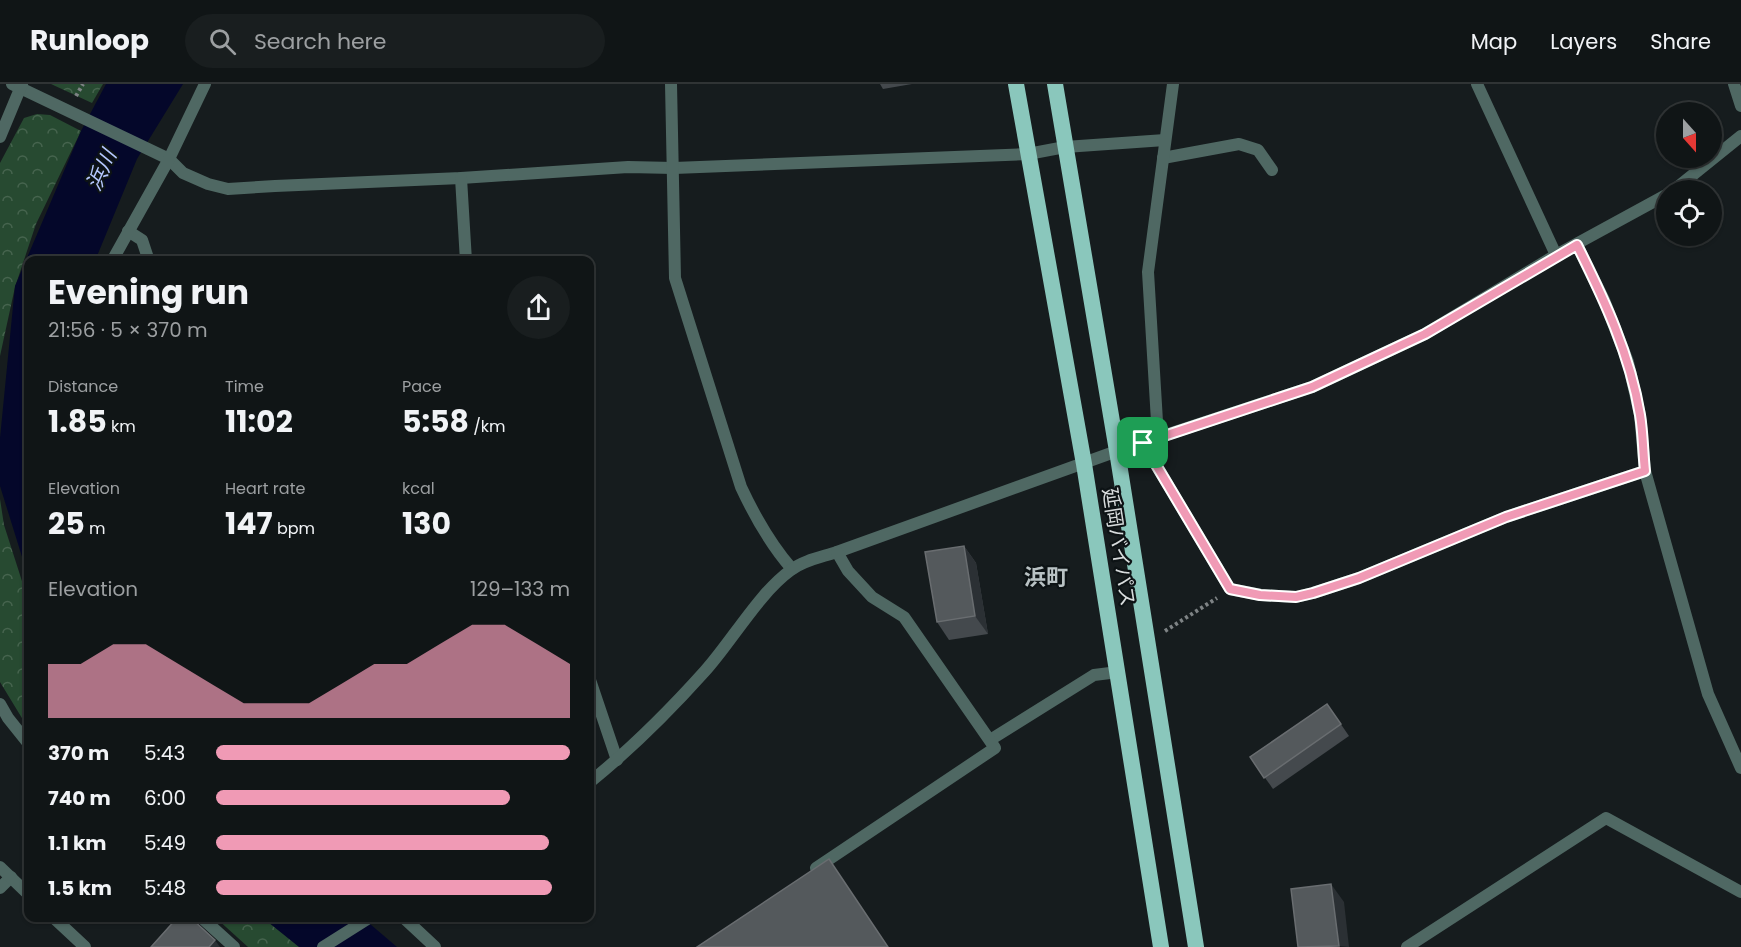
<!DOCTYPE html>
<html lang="en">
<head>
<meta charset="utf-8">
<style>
	:root { --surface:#101516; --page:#191e1f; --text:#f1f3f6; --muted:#9c9fa1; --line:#303435; --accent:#f09ab5 }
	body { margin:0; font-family:Poppins,"Noto Sans JP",sans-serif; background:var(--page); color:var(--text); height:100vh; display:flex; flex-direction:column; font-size:22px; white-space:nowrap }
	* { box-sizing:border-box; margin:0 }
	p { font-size:20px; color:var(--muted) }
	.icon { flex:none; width:33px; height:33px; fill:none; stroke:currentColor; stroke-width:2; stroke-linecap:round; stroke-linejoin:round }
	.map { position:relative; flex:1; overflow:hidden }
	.drawer { position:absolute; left:24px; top:172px; width:570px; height:666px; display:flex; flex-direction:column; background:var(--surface); border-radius:12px; box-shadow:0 2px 4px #0004,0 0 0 2px var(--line) }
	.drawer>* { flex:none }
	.needle { width:39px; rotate:159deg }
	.fabs { position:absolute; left:1656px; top:18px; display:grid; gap:12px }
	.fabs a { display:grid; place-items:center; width:66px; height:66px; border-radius:50%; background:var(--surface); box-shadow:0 2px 4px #0004,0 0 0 2px var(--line); font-size:30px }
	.pin { position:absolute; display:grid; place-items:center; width:51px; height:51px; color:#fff; margin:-26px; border-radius:12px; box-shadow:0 3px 9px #0006 }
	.round { display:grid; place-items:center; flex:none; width:63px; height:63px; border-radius:32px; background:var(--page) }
	.summary { display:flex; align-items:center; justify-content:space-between; height:102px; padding:0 24px }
	h1 { font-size:33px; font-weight:700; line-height:45px }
	.figures { display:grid; grid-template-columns:repeat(3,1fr); gap:9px; height:102px; padding:6px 24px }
	.figures div { display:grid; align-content:center }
	.figures b { font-size:30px; font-weight:700 }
	.figures small { font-size:16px; font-weight:400 }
	.figures p { font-size:16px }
	.chart { height:168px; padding:12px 24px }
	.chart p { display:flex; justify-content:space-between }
	.chart svg { width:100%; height:108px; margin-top:6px; fill:var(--accent); opacity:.7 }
	ul { padding:0 24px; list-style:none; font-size:20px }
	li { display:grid; grid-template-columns:96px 72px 1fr; align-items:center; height:45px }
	li i { height:15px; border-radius:8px; background:var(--accent) }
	header { display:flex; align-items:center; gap:36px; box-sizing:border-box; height:84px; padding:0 30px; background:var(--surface); border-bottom:2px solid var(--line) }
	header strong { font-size:28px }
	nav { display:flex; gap:33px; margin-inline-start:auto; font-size:21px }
	.search { width:420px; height:54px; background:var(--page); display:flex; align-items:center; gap:15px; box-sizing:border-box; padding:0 21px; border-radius:33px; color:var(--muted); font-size:22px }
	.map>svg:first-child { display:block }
	.park { fill:url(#park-crowns) }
	.water { fill:#04072a }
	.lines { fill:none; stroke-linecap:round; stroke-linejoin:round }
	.path { stroke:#7e8385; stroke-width:4; stroke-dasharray:3 3; stroke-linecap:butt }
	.minor { stroke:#4f6863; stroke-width:12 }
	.tertiary { stroke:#4f6863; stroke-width:12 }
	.trunk { stroke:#8ac7bc; stroke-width:16 }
	.wall { fill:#44494d }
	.shaded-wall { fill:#2b3034 }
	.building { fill:#54595c; stroke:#696d70; stroke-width:1.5 }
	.route-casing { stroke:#fff; stroke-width:12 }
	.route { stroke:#f09ab5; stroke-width:8 }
	.labels { text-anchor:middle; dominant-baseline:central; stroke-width:4.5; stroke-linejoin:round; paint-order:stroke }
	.street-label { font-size:20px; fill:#d8dcdd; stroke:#0d1315 }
	.water-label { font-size:21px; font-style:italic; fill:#b5c7fe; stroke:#0d1315 }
	.quarter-label { font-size:22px; font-weight:bold; fill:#b9c2c4; stroke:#0d1315 }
</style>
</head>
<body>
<header>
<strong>Runloop</strong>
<div class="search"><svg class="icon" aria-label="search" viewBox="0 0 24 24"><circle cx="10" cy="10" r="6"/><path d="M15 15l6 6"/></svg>Search here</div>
<nav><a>Map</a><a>Layers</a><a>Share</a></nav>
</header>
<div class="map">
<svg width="1741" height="863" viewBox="0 0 1741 863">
	<defs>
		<pattern id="park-crowns" width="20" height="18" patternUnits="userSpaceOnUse" patternTransform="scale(1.5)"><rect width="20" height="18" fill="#274a31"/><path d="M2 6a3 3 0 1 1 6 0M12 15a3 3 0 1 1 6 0" fill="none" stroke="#46644e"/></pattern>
	</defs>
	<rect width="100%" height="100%" fill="#161c1e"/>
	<g class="park">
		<path d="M51,0H103L92,19Z"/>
		<path d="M37,30L50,31L81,47L36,140L15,203L0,272V79L24,34Z"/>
		<path d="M0,415L4,441L28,516V644L0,598Z"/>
		<path d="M216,834H264L300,863H248Z"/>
	</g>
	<g class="water">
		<path d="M106,0H183L137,75L95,177H28V492L0,402V354L15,202L81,47Z"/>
		<path d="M263,834H363L397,863H299Z"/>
	</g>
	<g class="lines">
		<g class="path">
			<path d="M76,12L83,0"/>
			<path d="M1165,547L1217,514"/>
		</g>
		<g class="minor">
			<path d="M12,0L169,75L183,89L208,100L228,105L275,102L461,94L628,83L674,84L1028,70L1065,63L1165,56"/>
			<path d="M671,0L675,194L741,403C755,433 770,460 792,485"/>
			<path d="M1477,0L1556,171"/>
			<path d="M1734,0L1741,22"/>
			<path d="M0,53L22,0"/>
			<path d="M1163,74L1239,60L1258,66L1272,86"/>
			<path d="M461,94L466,177"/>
			<path d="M1674,106L1741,52"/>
			<path d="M128,147L142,156L149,177"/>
			<path d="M1577,161L1604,216L1628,278L1640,331L1645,387L1708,610L1741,684"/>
			<path d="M112,177L169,75L205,0"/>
			<path d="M1158,354L1148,188L1173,0"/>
			<path d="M1143,359L1230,505L1261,511L1296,513L1313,509L1359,494L1506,433L1645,387"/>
			<path d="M590,596L617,676"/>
			<path d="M0,620L8,634L28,659"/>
			<path d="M990,656L1094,591L1118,588"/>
			<path d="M590,698C631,665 670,626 705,587C732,557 759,509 791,486C804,476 822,473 837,468L1117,367L1312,303L1425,250L1556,171L1666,111"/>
			<path d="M816,784L995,664L904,533L872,513L848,487L837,468"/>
			<path d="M0,804L11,793"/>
			<path d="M202,834L234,863"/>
			<path d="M404,834L435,863"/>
			<path d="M323,863L369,834"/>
			<path d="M1407,863L1606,734L1741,808"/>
		</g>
		<g class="tertiary">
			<path d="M0,783L28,810"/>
			<path d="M54,834L85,863"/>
		</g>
		<g class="trunk">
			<path d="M1016,0L1084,380L1161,863"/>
			<path d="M1055,0L1117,367L1196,863"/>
		</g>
	</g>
	<g class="wall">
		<path d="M880,0H912L883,5Z"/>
		<path d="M964,462L976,479L988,550L949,556L937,538Z"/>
		<path d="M1327,620L1349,652L1273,705L1250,673Z"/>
	</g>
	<g class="shaded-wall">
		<path d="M964,462L976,479L988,550L975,532Z"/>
		<path d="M1331,800L1344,818L1349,863L1339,862Z"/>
		<path d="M215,856L220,863H209Z"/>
	</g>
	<g class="building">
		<path d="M964,462L975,532L937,538L925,468Z"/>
		<path d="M1327,620L1341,640L1264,694L1250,673Z"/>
		<path d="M829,775L888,863H697Z"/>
		<path d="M1331,800L1339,862L1298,863L1291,805Z"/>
		<path d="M177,834H191L215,856L209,863H151Z"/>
	</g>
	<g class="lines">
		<defs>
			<path id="route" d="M1577,161C1604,215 1630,270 1640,331C1643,349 1643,368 1645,387L1506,433L1359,494L1313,509L1296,513L1260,511L1230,505L1143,359L1312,303L1425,250Z"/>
		</defs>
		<use href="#route" class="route-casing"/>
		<use href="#route" class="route"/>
	</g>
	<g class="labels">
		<g class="street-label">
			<text transform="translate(1119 463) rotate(81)">延岡バイパス</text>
		</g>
		<g class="water-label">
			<text transform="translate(101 86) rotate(-65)">浜川</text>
		</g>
		<g class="quarter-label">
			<text x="1046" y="493">浜町</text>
		</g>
	</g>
</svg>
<div class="fabs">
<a><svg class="needle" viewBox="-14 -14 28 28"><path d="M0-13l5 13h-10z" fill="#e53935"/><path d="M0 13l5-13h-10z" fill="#9c9fa1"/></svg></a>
<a><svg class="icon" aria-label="locate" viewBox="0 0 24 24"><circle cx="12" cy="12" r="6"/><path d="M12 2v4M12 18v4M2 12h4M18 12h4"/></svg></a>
</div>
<div class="pin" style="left:1143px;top:359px;background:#1e9e55"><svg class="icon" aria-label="arrive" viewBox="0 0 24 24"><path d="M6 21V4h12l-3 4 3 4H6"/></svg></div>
<section class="drawer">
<div class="summary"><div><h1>Evening run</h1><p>21:56 · 5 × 370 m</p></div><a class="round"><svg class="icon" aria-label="share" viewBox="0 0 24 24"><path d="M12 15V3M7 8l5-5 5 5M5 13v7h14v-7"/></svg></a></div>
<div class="figures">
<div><p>Distance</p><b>1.85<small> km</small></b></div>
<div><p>Time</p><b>11:02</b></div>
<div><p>Pace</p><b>5:58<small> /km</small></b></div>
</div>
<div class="figures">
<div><p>Elevation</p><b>25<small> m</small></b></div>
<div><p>Heart rate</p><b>147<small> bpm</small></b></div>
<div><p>kcal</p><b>130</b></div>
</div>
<div class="chart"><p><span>Elevation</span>129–133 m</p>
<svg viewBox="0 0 160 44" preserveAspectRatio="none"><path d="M0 44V22L10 22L20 14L30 14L40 22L50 30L60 38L70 38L80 38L90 30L100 22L110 22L120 14L130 6L140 6L150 14L160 22V44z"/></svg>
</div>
<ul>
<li><b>370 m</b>5:43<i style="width:100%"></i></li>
<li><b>740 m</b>6:00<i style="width:83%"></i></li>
<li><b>1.1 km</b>5:49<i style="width:94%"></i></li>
<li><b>1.5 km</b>5:48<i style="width:95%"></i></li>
</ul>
</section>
</div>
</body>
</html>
